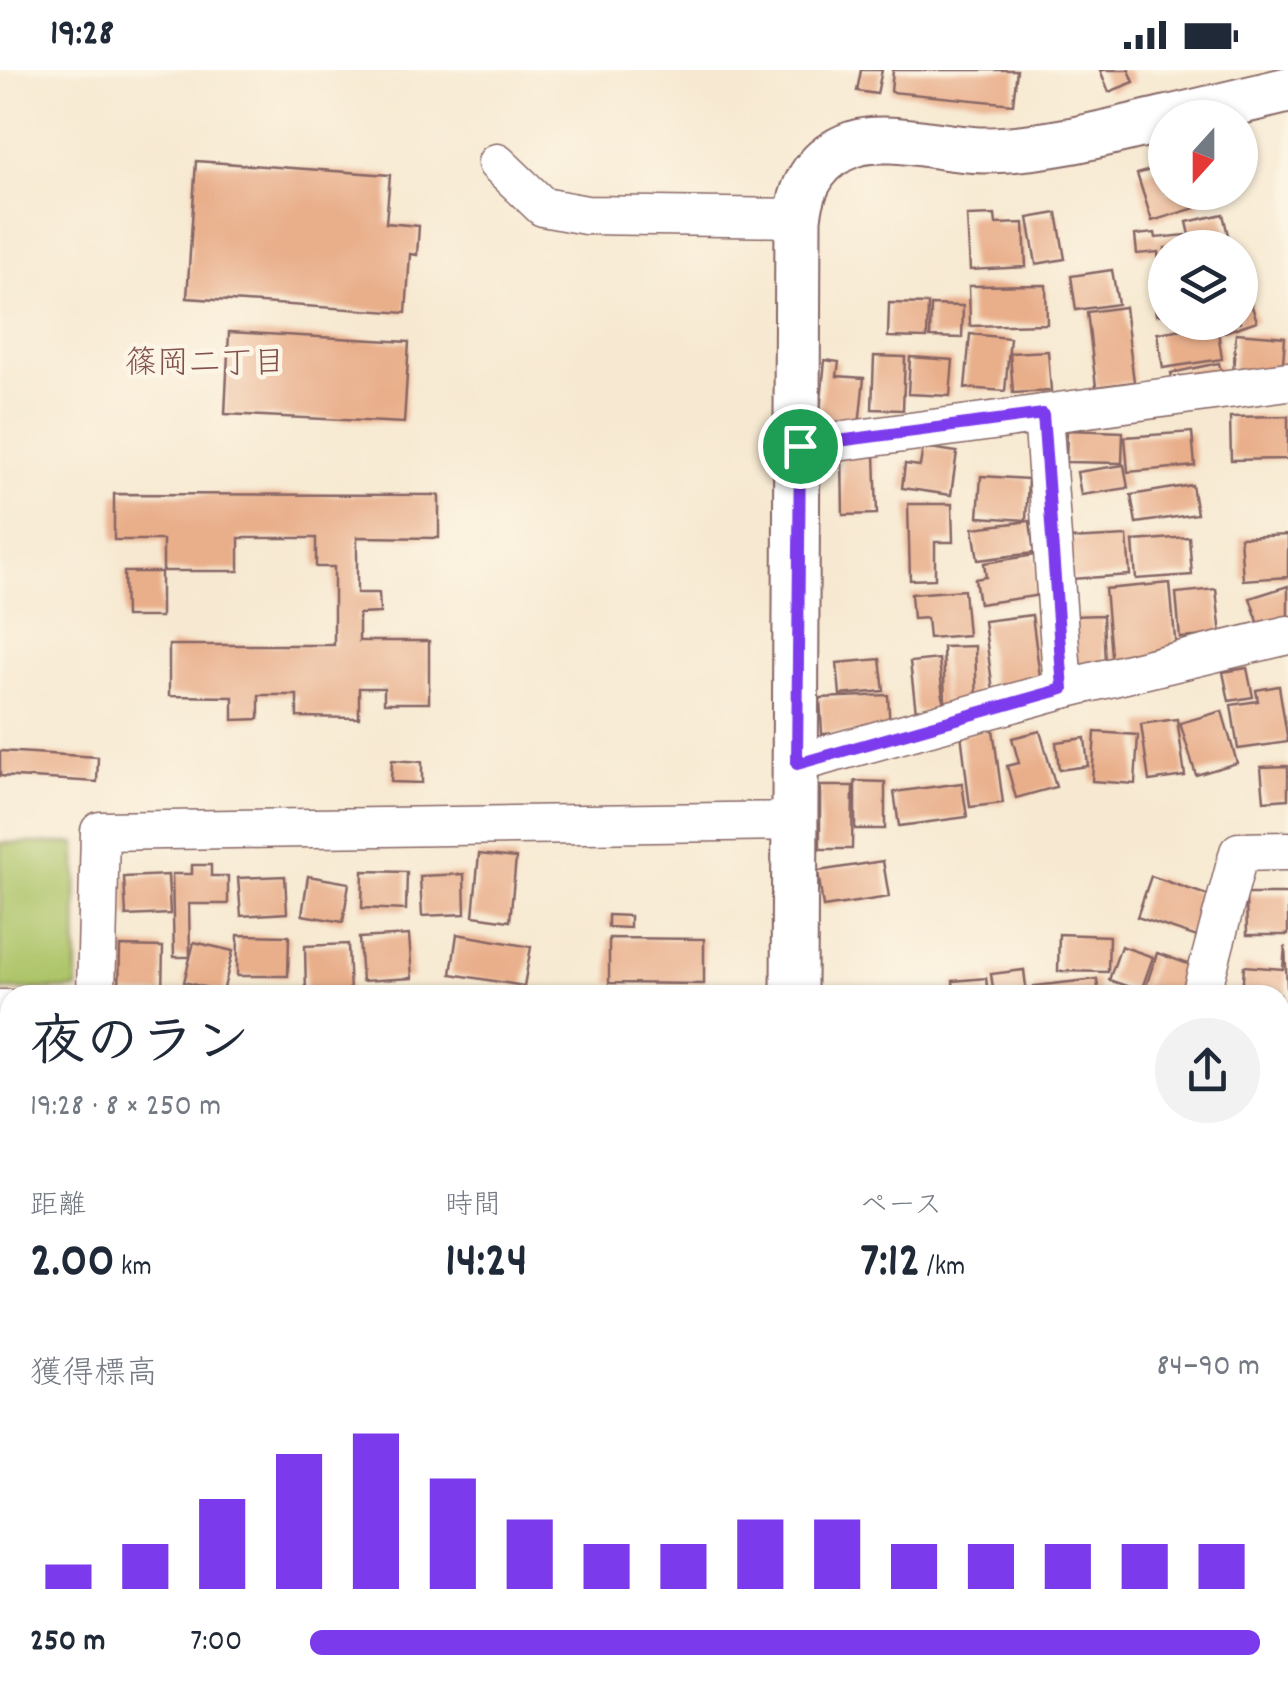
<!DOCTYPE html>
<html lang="ja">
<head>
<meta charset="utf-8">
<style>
	:root { --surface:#fff; --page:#f2f2f3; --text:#1f2937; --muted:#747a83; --accent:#7c3aed }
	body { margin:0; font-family:Dekko,"Klee One",sans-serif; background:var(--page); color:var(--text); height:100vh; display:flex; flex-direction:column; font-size:38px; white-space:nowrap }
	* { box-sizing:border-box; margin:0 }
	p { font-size:32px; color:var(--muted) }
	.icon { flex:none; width:55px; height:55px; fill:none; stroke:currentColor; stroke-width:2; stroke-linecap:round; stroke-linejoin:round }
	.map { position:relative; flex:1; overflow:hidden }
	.panel { position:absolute; left:0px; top:915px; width:1290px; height:718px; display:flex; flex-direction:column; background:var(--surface); border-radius:30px 30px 0 0; box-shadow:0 2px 8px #0004 }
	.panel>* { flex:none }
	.needle { width:65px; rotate:201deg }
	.buttons { position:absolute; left:1148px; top:30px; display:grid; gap:20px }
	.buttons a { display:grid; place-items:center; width:110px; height:110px; border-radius:50%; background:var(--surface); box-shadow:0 2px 8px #0004; font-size:50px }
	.pin { position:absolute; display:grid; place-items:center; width:85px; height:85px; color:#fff; margin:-42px; border:5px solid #fff; border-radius:50%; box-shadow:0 2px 10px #0007 }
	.round { display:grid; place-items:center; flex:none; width:105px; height:105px; border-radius:52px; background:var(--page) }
	.head { display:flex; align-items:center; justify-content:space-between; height:170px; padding:0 30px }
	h1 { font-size:55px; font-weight:700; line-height:75px }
	.stats { display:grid; grid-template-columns:repeat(3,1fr); gap:15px; height:170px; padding:10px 30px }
	.stats div { display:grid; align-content:center }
	.stats b { font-size:50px; font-weight:700 }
	.stats small { font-size:28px; font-weight:400 }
	.stats p { font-size:28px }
	.chart { height:280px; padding:20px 30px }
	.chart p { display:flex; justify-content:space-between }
	.chart svg { width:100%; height:180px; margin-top:10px; stroke:var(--accent); stroke-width:6 }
	ul { padding:0 30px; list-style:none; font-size:32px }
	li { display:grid; grid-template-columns:160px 120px 1fr; align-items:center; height:75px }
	li i { height:25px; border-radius:12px; background:var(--accent) }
	.status { display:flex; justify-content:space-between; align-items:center; height:70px; padding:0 50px; background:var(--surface); direction:ltr }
	.status svg { height:28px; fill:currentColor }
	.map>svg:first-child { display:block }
	.green { fill:#adc469; stroke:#7c724a; stroke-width:2.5 }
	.building { fill:#e9af8b }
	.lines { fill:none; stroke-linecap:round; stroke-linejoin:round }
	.minor-casing { stroke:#876665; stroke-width:41 }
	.tertiary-casing { stroke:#876665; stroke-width:49 }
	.secondary-casing { stroke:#876665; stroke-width:56 }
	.minor { stroke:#fff; stroke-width:38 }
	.tertiary { stroke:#fff; stroke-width:45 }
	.secondary { stroke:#fde5c5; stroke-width:52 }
	.route-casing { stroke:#fff; stroke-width:20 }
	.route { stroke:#7c3aed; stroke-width:12 }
	.labels { text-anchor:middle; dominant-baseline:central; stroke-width:9; stroke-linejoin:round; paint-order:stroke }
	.neighbourhood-label { font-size:32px; fill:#82514d; stroke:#fcf5e5 }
</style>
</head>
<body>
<div class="status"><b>19:28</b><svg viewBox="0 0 49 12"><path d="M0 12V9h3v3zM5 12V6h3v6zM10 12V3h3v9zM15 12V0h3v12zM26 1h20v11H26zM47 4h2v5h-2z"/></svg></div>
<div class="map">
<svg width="1288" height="1632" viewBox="0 0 1288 1632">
	<rect width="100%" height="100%" fill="#fcf5e5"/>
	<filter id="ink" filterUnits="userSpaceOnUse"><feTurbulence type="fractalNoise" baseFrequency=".01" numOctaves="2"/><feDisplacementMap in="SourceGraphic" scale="20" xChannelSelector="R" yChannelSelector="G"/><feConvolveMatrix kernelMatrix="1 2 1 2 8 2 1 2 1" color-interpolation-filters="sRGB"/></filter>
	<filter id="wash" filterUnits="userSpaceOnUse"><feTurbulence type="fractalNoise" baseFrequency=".0048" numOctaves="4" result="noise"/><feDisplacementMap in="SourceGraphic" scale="40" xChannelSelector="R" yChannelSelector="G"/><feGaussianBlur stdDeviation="2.25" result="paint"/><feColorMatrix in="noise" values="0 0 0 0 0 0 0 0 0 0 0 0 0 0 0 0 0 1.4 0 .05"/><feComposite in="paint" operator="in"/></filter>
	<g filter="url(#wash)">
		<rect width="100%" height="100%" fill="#f7e9d1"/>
		<path class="green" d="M0,773H76L77,919L0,920Z"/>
		<g id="blocks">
			<g class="building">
				<path d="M861,0H882L877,24L857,21Z"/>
				<path d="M893,0H1017L1013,34L891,22Z"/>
				<path d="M1100,0H1129L1134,12L1109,22Z"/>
				<path d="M196,91L390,105L386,153L419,156L417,185L410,184L406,243L187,228Z"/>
				<path d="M1165,95V122H1195L1199,137L1152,151L1137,104Z"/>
				<path d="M1057,143L1065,189L1036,194L1028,148Z"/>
				<path d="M1223,144L1231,178H1193L1187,152Z"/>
				<path d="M995,145L996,154L1024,153L1026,197L970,200L967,146Z"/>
				<path d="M1155,163L1156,168L1186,165L1187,178H1165V210H1161L1158,182L1137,184L1135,165Z"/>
				<path d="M1112,200L1118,234L1076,240L1071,206Z"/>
				<path d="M1240,202L1257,251L1222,263L1218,252H1240Z"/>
				<path d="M1046,215L1047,254L970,256L969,216Z"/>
				<path d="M1165,217V244L1156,245L1153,218Z"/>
				<path d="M889,233L928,234L927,268L888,267Z"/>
				<path d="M931,235L963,236L962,268L930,267Z"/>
				<path d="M1125,237L1134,312L1096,317L1087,242Z"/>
				<path d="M1217,254L1222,289L1163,298L1157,263Z"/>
				<path d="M229,262L409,272L404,353L225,344Z"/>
				<path d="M1236,263L1285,267L1282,306L1233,303Z"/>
				<path d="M970,264L1010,268L1005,321L965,318Z"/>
				<path d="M1048,281L1051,321L1013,323L1010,283Z"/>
				<path d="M874,286L905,287L903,340L872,339Z"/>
				<path d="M910,287L953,290L950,326L908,324Z"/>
				<path d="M825,290L839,292L837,306L864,308L859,356L819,352Z"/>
				<path d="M1219,293L1223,309L1175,320L1171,303Z"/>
				<path d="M1288,346V389L1231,390L1230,347Z"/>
				<path d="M1067,360L1123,362L1122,393L1066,392Z"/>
				<path d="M1192,362L1195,396L1128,402L1125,367Z"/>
				<path d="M923,377L957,382L951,425L902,418L905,394L920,396Z"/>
				<path d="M875,384L877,444L843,445L842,385Z"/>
				<path d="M1124,395L1128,418L1081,425L1077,402Z"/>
				<path d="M981,406L1028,409L1026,450L978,447Z"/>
				<path d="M1192,415L1197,444L1136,453L1131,425Z"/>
				<path d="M114,424L439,425V468L357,467V523H379L380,543L359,544V571H429V633H384V618H359V648L297,647V625H259V649L233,650V627L169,626V575H334V497H316V468H239V501H163V470H114Z"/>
				<path d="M908,434H952L953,472H935V509L910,510Z"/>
				<path d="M1030,451L1034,483L978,490L973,458Z"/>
				<path d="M1288,465V507L1243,510L1240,467Z"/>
				<path d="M1127,466L1130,505L1071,509L1069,469Z"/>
				<path d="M1189,467L1192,505L1136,509L1133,471Z"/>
				<path d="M1035,485L1041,525L979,534L975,509L986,507L984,493Z"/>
				<path d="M124,502H161V547H125Z"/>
				<path d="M1170,513L1177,591L1112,596L1105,519Z"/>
				<path d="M1288,516V556L1262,564L1250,528Z"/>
				<path d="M1216,519L1221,565L1180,568L1176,523Z"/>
				<path d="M964,520L968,565L929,568L927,548L913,549L911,524Z"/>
				<path d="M1032,545L1041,615L993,621L984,551Z"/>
				<path d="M1103,545L1105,594L1072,596L1070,546Z"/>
				<path d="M975,576L977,633L945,634L943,577Z"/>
				<path d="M880,589L884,621L840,625L837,593Z"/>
				<path d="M939,589L944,639L916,642L910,592Z"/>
				<path d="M1247,598L1253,627L1229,631L1223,602Z"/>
				<path d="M1279,616L1288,672L1238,679L1231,635L1258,631L1256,620Z"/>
				<path d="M888,625L890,661L822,664L820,628Z"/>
				<path d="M1222,641L1237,693L1196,705L1180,653Z"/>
				<path d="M1177,649L1185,706L1149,711L1141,654Z"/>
				<path d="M993,659L1003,733L970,737L961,663Z"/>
				<path d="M1040,661L1056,717L1016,728L1007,696L1019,693L1012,668Z"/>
				<path d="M1095,662L1138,665L1135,714L1092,711Z"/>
				<path d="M1085,668L1088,696L1059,700L1056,672Z"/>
				<path d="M0,681L98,687L97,712L0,706Z"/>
				<path d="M392,690L422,692V713L391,712Z"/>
				<path d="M1288,696V729L1264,731L1261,697Z"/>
				<path d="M855,711L885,712V759H855Z"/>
				<path d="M962,713L967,747L899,756L894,722Z"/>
				<path d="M820,716H853L852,779H820Z"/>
				<path d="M479,784L516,788L510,851L473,846Z"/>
				<path d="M883,791L889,827L823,837L818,801Z"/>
				<path d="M192,795H211V806H228V834H189L190,887H174L172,804H192Z"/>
				<path d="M363,801L407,802L406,840L362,838Z"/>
				<path d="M464,804L465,844L422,846L420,806Z"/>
				<path d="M168,805L170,844L126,846L124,807Z"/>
				<path d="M285,806L287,843L241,846L238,808Z"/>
				<path d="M308,806L349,813L343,852L302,845Z"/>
				<path d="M1151,806L1210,826L1197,867L1137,847Z"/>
				<path d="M1246,824H1288V865H1247Z"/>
				<path d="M608,845L630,846V858L608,857Z"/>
				<path d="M457,864L531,877L524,916L451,904Z"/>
				<path d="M1059,864L1109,866L1108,902L1058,901Z"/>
				<path d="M238,865L289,866L288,906H237Z"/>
				<path d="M409,865L412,908L362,911L359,868Z"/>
				<path d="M609,868L704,869V914L609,913Z"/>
				<path d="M194,872L233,881L223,922L184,912Z"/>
				<path d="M348,874L350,925H306L305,876Z"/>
				<path d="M120,876L163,877L162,924L119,923Z"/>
				<path d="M1121,876L1153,887L1141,921L1109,910Z"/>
				<path d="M1285,876L1288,937L1280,936V925H1242L1244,896L1283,899Z"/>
				<path d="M1157,883L1194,896L1184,925H1143Z"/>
				<path d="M1024,900L1027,925H994L991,904Z"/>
				<path d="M986,908L988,925H954L953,911Z"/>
				<path d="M1097,909L1099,925H1035L1034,916Z"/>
				<path d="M1280,964H1288V1010L1280,1009Z"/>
				<path d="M0,1593L10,1594V1622H132L131,1631L0,1632Z"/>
				<path d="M466,1622H526L524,1632H464Z"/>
				<rect x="608" y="1622" width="49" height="10"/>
				<path d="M1187,1622H1215L1214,1632H1187Z"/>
				<path d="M555,1624L604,1625V1632H555Z"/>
			</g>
		</g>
	</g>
	<g filter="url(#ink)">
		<use href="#blocks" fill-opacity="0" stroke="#876665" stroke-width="2.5"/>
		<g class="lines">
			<defs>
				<g id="minor">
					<path d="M497,93L543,137L586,145L798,148"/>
					<path d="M1043,344L1063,619"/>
					<path d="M799,377L1288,311"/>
					<path d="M797,693L1063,619L1288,565"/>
					<path d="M96,925L100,761L798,751"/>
					<path d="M1201,925L1239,782L1288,781"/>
					<path d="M0,939H10"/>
					<path d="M1280,1023H1288"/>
					<path d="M0,1129H10"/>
					<path d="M1280,1166L1288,1165"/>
					<path d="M0,1322H10"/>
					<path d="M1280,1354L1288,1355"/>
					<path d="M884,1625L1138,1632"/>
					<path d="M543,1632L544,1622"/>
				</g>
				<g id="tertiary">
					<path d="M1171,48L1288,20"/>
					<path d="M794,925L798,148C802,112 819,86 853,74C886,62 947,80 983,80C1044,80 1107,63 1165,49"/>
				</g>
				<g id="secondary">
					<path d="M1280,1251L1288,1249"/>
					<path d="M0,1403H10"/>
				</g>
			</defs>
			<use href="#minor" class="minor-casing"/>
			<use href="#tertiary" class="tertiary-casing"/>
			<use href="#secondary" class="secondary-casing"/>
			<use href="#minor" class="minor"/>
			<use href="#tertiary" class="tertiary"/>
			<use href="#secondary" class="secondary"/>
		</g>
	</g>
	<g class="lines" filter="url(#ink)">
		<defs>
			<path id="route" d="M1043,344L1063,619L797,694L800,376Z"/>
		</defs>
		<use href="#route" class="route-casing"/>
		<use href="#route" class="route"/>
	</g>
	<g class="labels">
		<g class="neighbourhood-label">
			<text x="205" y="296">篠岡二丁目</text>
		</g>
	</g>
</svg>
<div class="buttons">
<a><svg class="needle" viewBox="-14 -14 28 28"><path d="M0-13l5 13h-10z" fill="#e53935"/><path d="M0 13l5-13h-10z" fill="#747a83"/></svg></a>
<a><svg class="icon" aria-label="layers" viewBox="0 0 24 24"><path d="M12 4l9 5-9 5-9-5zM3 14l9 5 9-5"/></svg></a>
</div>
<div class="pin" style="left:800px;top:376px;background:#1e9e55"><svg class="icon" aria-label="arrive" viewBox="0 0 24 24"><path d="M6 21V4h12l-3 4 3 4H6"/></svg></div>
<section class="panel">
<div class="head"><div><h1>夜のラン</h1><p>19:28 · 8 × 250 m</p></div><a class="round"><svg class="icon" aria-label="share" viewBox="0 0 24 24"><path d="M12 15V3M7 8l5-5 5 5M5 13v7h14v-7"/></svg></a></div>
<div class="stats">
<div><p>距離</p><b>2.00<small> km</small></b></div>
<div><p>時間</p><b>14:24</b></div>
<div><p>ペース</p><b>7:12<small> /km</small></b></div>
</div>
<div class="chart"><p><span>獲得標高</span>84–90 m</p>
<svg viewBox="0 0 160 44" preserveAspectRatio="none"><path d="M5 44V38M15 44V33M25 44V22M35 44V11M45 44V6M55 44V17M65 44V27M75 44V33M85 44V33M95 44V27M105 44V27M115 44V33M125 44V33M135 44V33M145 44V33M155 44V33"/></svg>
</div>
<ul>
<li><b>250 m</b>7:00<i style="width:100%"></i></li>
</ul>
</section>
</div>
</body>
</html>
